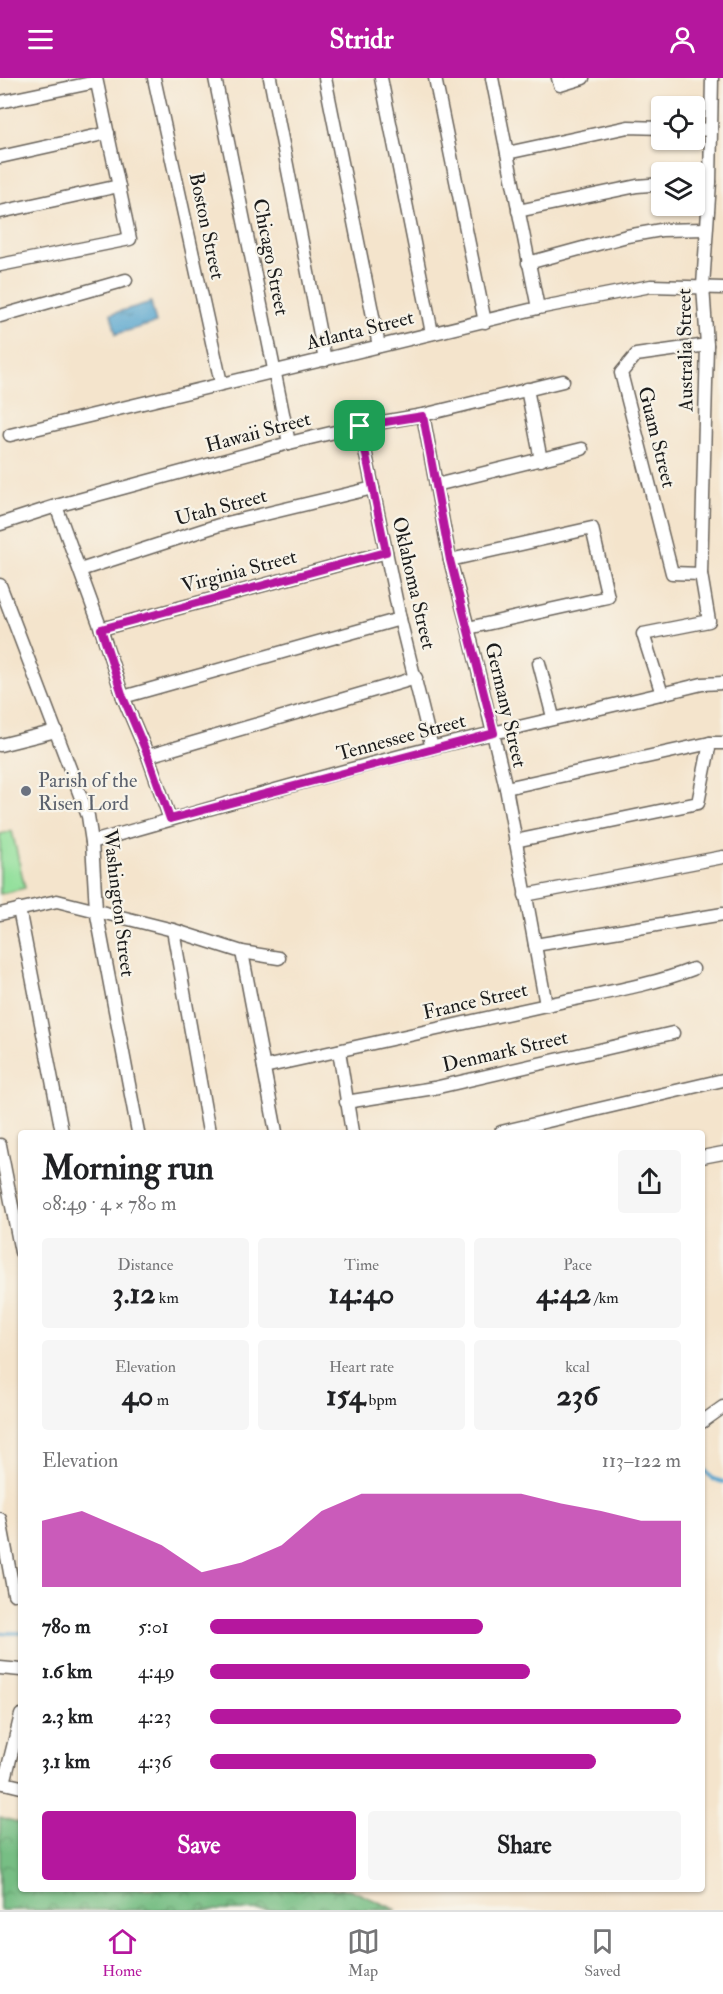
<!DOCTYPE html>
<html lang="en">
<head>
<meta charset="utf-8">
<style>
	:root { --surface:#fff; --page:#f6f6f6; --text:#202124; --muted:#757577; --line:#e0e0e0; --accent:#b5179e }
	body { margin:0; font-family:"IM FELL Double Pica",serif; background:var(--page); color:var(--text); height:100vh; display:flex; flex-direction:column; font-size:22px; white-space:nowrap }
	* { box-sizing:border-box; margin:0 }
	p { font-size:20px; color:var(--muted) }
	.icon { flex:none; width:33px; height:33px; fill:none; stroke:currentColor; stroke-width:2; stroke-linecap:round; stroke-linejoin:round }
	.map { position:relative; flex:1; overflow:hidden }
	.panel { position:absolute; left:18px; top:1052px; width:687px; height:762px; display:flex; flex-direction:column; background:var(--surface); border-radius:6px; box-shadow:0 2px 4px #0004 }
	.panel>* { flex:none }
	.tools { position:absolute; left:651px; top:18px; display:grid; gap:12px }
	.tools a { display:grid; place-items:center; width:54px; height:54px; border-radius:6px; background:var(--surface); box-shadow:0 2px 4px #0004; font-size:30px }
	.pin { position:absolute; display:grid; place-items:center; width:51px; height:51px; color:#fff; margin:-26px; border-radius:12px; box-shadow:0 3px 9px #0006 }
	.round { display:grid; place-items:center; flex:none; width:63px; height:63px; border-radius:6px; background:var(--page) }
	.headline { display:flex; align-items:center; justify-content:space-between; height:102px; padding:0 24px }
	h1 { font-size:33px; font-weight:700; line-height:45px }
	.metrics { display:grid; grid-template-columns:repeat(3,1fr); gap:9px; height:102px; padding:6px 24px }
	.metrics div { display:grid; align-content:center; border-radius:6px; background:var(--page); text-align:center }
	.metrics b { font-size:30px; font-weight:700 }
	.metrics small { font-size:16px; font-weight:400 }
	.metrics p { font-size:16px }
	.chart { height:168px; padding:12px 24px }
	.chart p { display:flex; justify-content:space-between }
	.chart svg { width:100%; height:108px; margin-top:6px; fill:var(--accent); opacity:.7 }
	.button { display:flex; gap:12px; margin-top:auto; padding:12px 24px }
	.button a { flex:1; height:69px; border-radius:6px; background:var(--accent); color:#fff; font-size:24px; font-weight:700; line-height:69px; text-align:center }
	.button a+a { background:var(--page); color:var(--text) }
	ul { padding:0 24px; list-style:none; font-size:20px }
	li { display:grid; grid-template-columns:96px 72px 1fr; align-items:center; height:45px }
	li i { height:15px; border-radius:8px; background:var(--accent) }
	header { display:flex; justify-content:space-between; align-items:center; height:78px; padding:0 24px; background:var(--accent); color:#fff; font-size:27px; font-weight:700 }
	.tabs { display:flex; justify-content:space-around; align-items:center; height:84px; border-top:2px solid var(--line); background:var(--surface); font-size:16px; color:var(--muted) }
	.tabs a { display:grid; justify-items:center; gap:3px }
	.tabs .selected { color:var(--accent) }
	.map>svg:first-child { display:block }
	.forest { fill:url(#forest-crowns); stroke:#4a6d50; stroke-width:1.5 }
	.park { fill:#94e09d; stroke:#587e5c; stroke-width:1.5 }
	.water { fill:url(#water-ripples); stroke:#386075; stroke-width:1.5 }
	.lines { fill:none; stroke-linecap:round; stroke-linejoin:round }
	.stream { stroke:#54a4ce; stroke-width:4 }
	.minor-casing { stroke:#68625a; stroke-width:15 }
	.minor { stroke:#fff; stroke-width:12 }
	.route-casing { stroke:#fff; stroke-width:12 }
	.route { stroke:#b5179e; stroke-width:8 }
	.worship-dot { fill:#6b7280; stroke:#f7f3e8; stroke-width:2 }
	.labels { text-anchor:middle; dominant-baseline:central; stroke-width:4.5; stroke-linejoin:round; paint-order:stroke }
	.street-label { font-size:20px; fill:#1c1c1c; stroke:#f7f3e8 }
	.worship-label { font-size:20px; fill:#5b616d; stroke:#f7f3e8; text-anchor:start }
</style>
</head>
<body>
<header><svg class="icon" aria-label="menu" viewBox="0 0 24 24"><path d="M4 6h16M4 12h16M4 18h16"/></svg>Stridr<svg class="icon" aria-label="person" viewBox="0 0 24 24"><circle cx="12" cy="8" r="4"/><path d="M4 21q1-7 8-7t8 7"/></svg></header>
<div class="map">
<svg width="723" height="1832" viewBox="0 0 723 1832">
	<defs>
		<pattern id="forest-crowns" width="20" height="18" patternUnits="userSpaceOnUse" patternTransform="scale(1.5)"><rect width="20" height="18" fill="#77be84"/><path d="M2 6a3 3 0 1 1 6 0M12 15a3 3 0 1 1 6 0" fill="none" stroke="#619a6b"/></pattern>
		<pattern id="water-ripples" width="26" height="14" patternUnits="userSpaceOnUse" patternTransform="scale(1.5)"><rect width="26" height="14" fill="#54a4ce"/><path d="M2 4q2-2 4 0t4 0M15 11q2-2 4 0t4 0" fill="none" stroke="#4585a6"/></pattern>
	</defs>
	<rect width="100%" height="100%" fill="#f7f3e8"/>
	<filter id="ink" filterUnits="userSpaceOnUse"><feTurbulence type="fractalNoise" baseFrequency=".0167" numOctaves="2"/><feDisplacementMap in="SourceGraphic" scale="12" xChannelSelector="R" yChannelSelector="G"/><feConvolveMatrix kernelMatrix="1 2 1 2 8 2 1 2 1" color-interpolation-filters="sRGB"/></filter>
	<filter id="wash" filterUnits="userSpaceOnUse"><feTurbulence type="fractalNoise" baseFrequency=".008" numOctaves="4" result="noise"/><feDisplacementMap in="SourceGraphic" scale="24" xChannelSelector="R" yChannelSelector="G"/><feGaussianBlur stdDeviation="1.35" result="paint"/><feColorMatrix in="noise" values="0 0 0 0 0 0 0 0 0 0 0 0 0 0 0 0 0 1.4 0 .05"/><feComposite in="paint" operator="in"/></filter>
	<g filter="url(#wash)">
		<rect width="100%" height="100%" fill="#f4e4cc"/>
		<path class="forest" d="M0,1739L21,1745V1810L349,1811L397,1832H0Z"/>
		<path class="park" d="M12,753L25,810L0,816V756Z"/>
		<path class="water" d="M151,224L156,245L116,256L111,236Z"/>
		<g class="lines">
			<g class="stream">
				<path d="M702,1389L713,1401L723,1404"/>
				<path d="M0,1555H21"/>
			</g>
		</g>
	</g>
	<g filter="url(#ink)">
		<g class="lines">
			<defs>
				<g id="minor">
					<path d="M154,0L221,305"/>
					<path d="M215,0L289,365"/>
					<path d="M270,0L325,282"/>
					<path d="M325,0L379,268"/>
					<path d="M381,0L432,255"/>
					<path d="M435,0L485,244"/>
					<path d="M492,0L538,230"/>
					<path d="M558,0L560,7L583,0"/>
					<path d="M0,24L96,4"/>
					<path d="M694,51L711,52"/>
					<path d="M507,75L628,49L662,50"/>
					<path d="M0,79L108,55"/>
					<path d="M694,105L710,104"/>
					<path d="M518,133L637,108L662,106"/>
					<path d="M0,134L119,108"/>
					<path d="M528,185L627,158L661,152L706,151"/>
					<path d="M0,187L130,161L96,0"/>
					<path d="M0,238L126,202"/>
					<path d="M527,311L541,382"/>
					<path d="M423,337L450,482L468,550L506,710L546,927"/>
					<path d="M360,348L400,541L432,670"/>
					<path d="M10,357L538,230L651,208L723,210"/>
					<path d="M436,407L582,371"/>
					<path d="M56,428L101,551L123,619L148,678L170,741"/>
					<path d="M0,446L56,428L289,365L360,348L423,337L563,303"/>
					<path d="M450,482L592,450L608,519L468,550"/>
					<path d="M80,492L219,447L373,410"/>
					<path d="M701,496L672,495L621,295L636,277L707,267"/>
					<path d="M0,507L88,738L92,764L96,832L138,1054"/>
					<path d="M101,551L386,474"/>
					<path d="M539,585L553,639"/>
					<path d="M662,616L643,556L709,543L701,496L707,267L703,208L710,104L712,0"/>
					<path d="M123,619L400,541"/>
					<path d="M0,667L56,653"/>
					<path d="M148,678L416,600"/>
					<path d="M506,710L710,665H723"/>
					<path d="M515,763L698,725L710,665"/>
					<path d="M92,764C206,732 320,698 435,669C524,647 613,628 702,606L723,605"/>
					<path d="M525,817L723,779"/>
					<path d="M19,831L62,1054"/>
					<path d="M0,836L57,823L173,852L242,874L279,880"/>
					<path d="M173,852L209,1054"/>
					<path d="M535,867L723,836"/>
					<path d="M242,874L276,1054"/>
					<path d="M339,973L352,1054"/>
					<path d="M264,989C357,969 449,948 542,928C593,916 644,910 693,891"/>
					<path d="M346,1024L434,1010L673,955"/>
					<path d="M501,1054L723,1002"/>
					<path d="M0,1067L21,1174"/>
					<path d="M702,1079L723,1075"/>
					<path d="M702,1344L723,1329"/>
					<path d="M0,1441L14,1516"/>
					<path d="M0,1590L21,1592"/>
					<path d="M0,1704L21,1709"/>
					<path d="M4,1705L21,1637"/>
				</g>
			</defs>
			<use href="#minor" class="minor-casing"/>
			<use href="#minor" class="minor"/>
		</g>
	</g>
	<g class="lines" filter="url(#ink)">
		<defs>
			<path id="route" d="M423,338L450,482L494,655L170,741L148,678L123,619L101,551L386,474L360,348Z"/>
		</defs>
		<use href="#route" class="route-casing"/>
		<use href="#route" class="route"/>
	</g>
	<circle class="worship-dot" cx="26" cy="713" r="6"/>
	<g class="labels">
		<g class="street-label">
			<text transform="translate(207 148) rotate(78)">Boston Street</text>
			<text transform="translate(271 179) rotate(79)">Chicago Street</text>
			<text transform="translate(360 252) rotate(-14)">Atlanta Street</text>
			<text transform="translate(685 272) rotate(-91)">Australia Street</text>
			<text transform="translate(258 354) rotate(-15)">Hawaii Street</text>
			<text transform="translate(657 359) rotate(76)">Guam Street</text>
			<text transform="translate(221 429) rotate(-15)">Utah Street</text>
			<text transform="translate(239 493) rotate(-15)">Virginia Street</text>
			<text transform="translate(414 505) rotate(77)">Oklahoma Street</text>
			<text transform="translate(506 627) rotate(77)">Germany Street</text>
			<text transform="translate(401 659) rotate(-15)">Tennessee Street</text>
			<text transform="translate(119 825) rotate(83)">Washington Street</text>
			<text transform="translate(475 923) rotate(-13)">France Street</text>
			<text transform="translate(505 973) rotate(-13)">Denmark Street</text>
		</g>
		<g class="worship-label">
			<text x="38" y="702">Parish of the<tspan x="38" dy="23">Risen Lord</tspan></text>
		</g>
	</g>
</svg>
<div class="tools">
<a><svg class="icon" aria-label="locate" viewBox="0 0 24 24"><circle cx="12" cy="12" r="6"/><path d="M12 2v4M12 18v4M2 12h4M18 12h4"/></svg></a>
<a><svg class="icon" aria-label="layers" viewBox="0 0 24 24"><path d="M12 4l9 5-9 5-9-5zM3 14l9 5 9-5"/></svg></a>
</div>
<div class="pin" style="left:360px;top:348px;background:#1e9e55"><svg class="icon" aria-label="arrive" viewBox="0 0 24 24"><path d="M6 21V4h12l-3 4 3 4H6"/></svg></div>
<section class="panel">
<div class="headline"><div><h1>Morning run</h1><p>08:49 · 4 × 780 m</p></div><a class="round"><svg class="icon" aria-label="share" viewBox="0 0 24 24"><path d="M12 15V3M7 8l5-5 5 5M5 13v7h14v-7"/></svg></a></div>
<div class="metrics">
<div><p>Distance</p><b>3.12<small> km</small></b></div>
<div><p>Time</p><b>14:40</b></div>
<div><p>Pace</p><b>4:42<small> /km</small></b></div>
</div>
<div class="metrics">
<div><p>Elevation</p><b>40<small> m</small></b></div>
<div><p>Heart rate</p><b>154<small> bpm</small></b></div>
<div><p>kcal</p><b>236</b></div>
</div>
<div class="chart"><p><span>Elevation</span>113–122 m</p>
<svg viewBox="0 0 160 44" preserveAspectRatio="none"><path d="M0 44V17L10 13L20 20L30 27L40 38L50 34L60 27L70 13L80 6L90 6L100 6L110 6L120 6L130 10L140 13L150 17L160 17V44z"/></svg>
</div>
<ul>
<li><b>780 m</b>5:01<i style="width:58%"></i></li>
<li><b>1.6 km</b>4:49<i style="width:68%"></i></li>
<li><b>2.3 km</b>4:23<i style="width:100%"></i></li>
<li><b>3.1 km</b>4:36<i style="width:82%"></i></li>
</ul>
<div class="button"><a>Save</a><a>Share</a></div>
</section>
</div>
<nav class="tabs">
<a class="selected"><svg class="icon" aria-label="home" viewBox="0 0 24 24"><path d="M3 11l9-7 9 7M6 9v11h12V9"/></svg>Home</a>
<a><svg class="icon" aria-label="map" viewBox="0 0 24 24"><path d="M3 6l6-2 6 2 6-2v14l-6 2-6-2-6 2zM9 4v14M15 6v14"/></svg>Map</a>
<a><svg class="icon" aria-label="saved" viewBox="0 0 24 24"><path d="M7 4h10v16l-5-4-5 4z"/></svg>Saved</a>
</nav>
</body>
</html>
